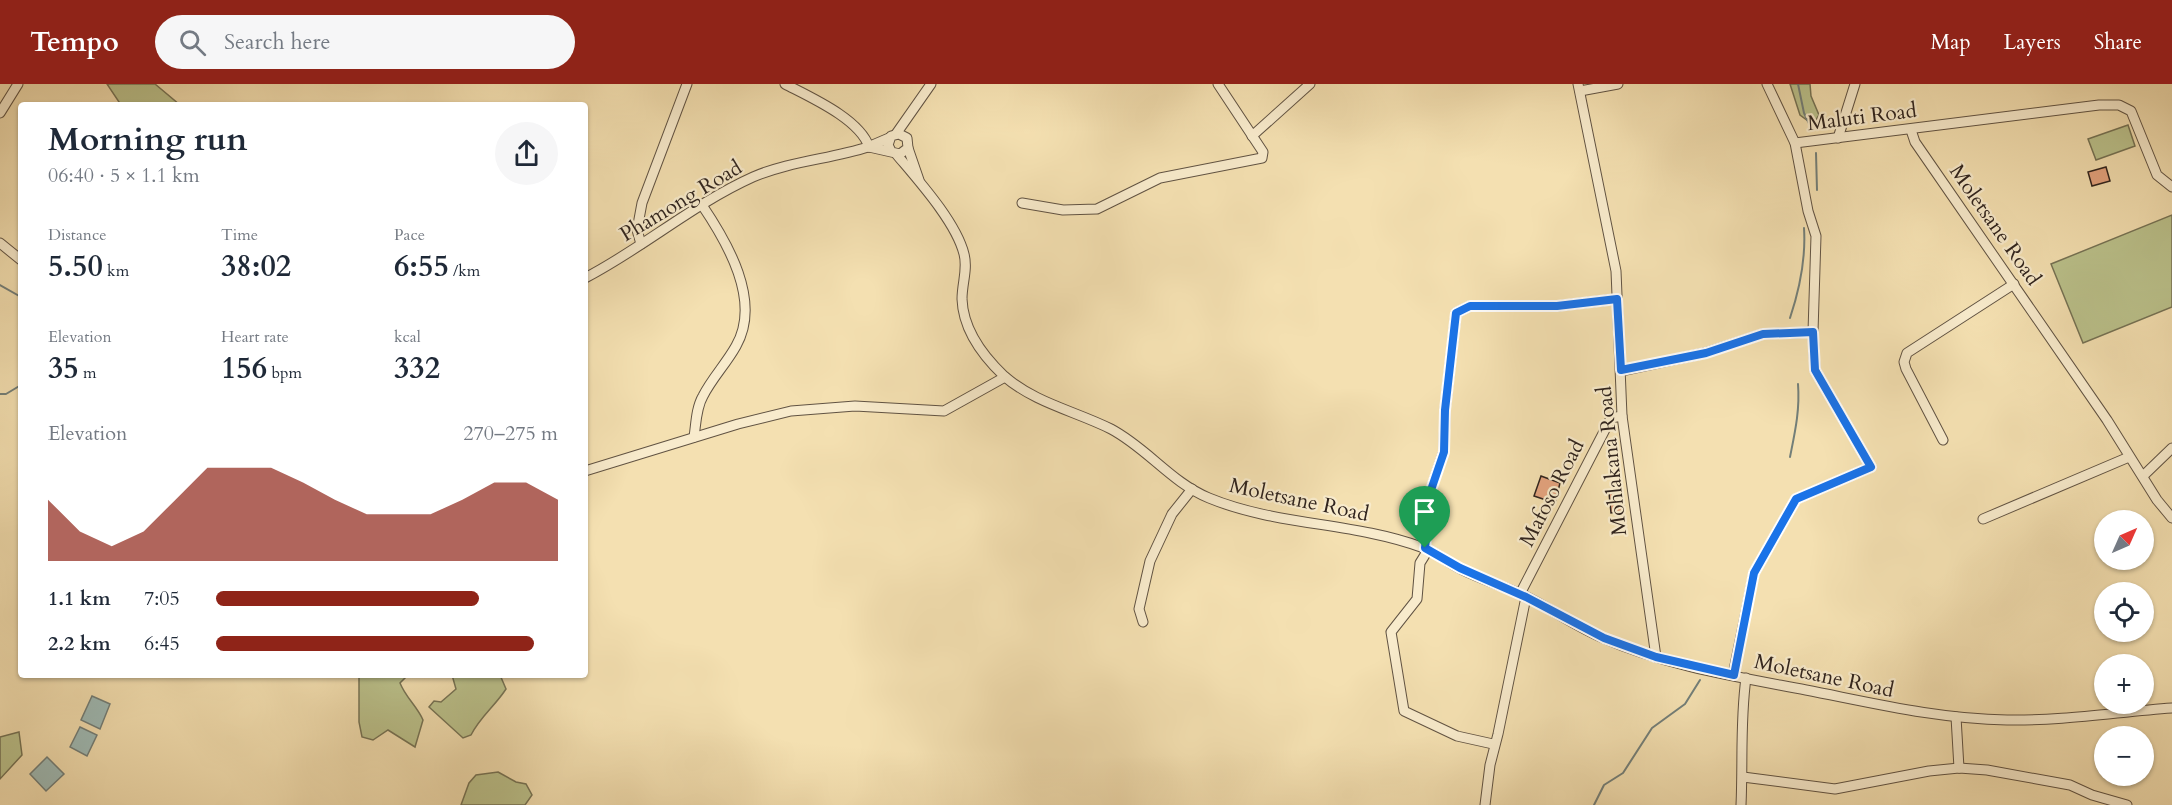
<!DOCTYPE html>
<html lang="en">
<head>
<meta charset="utf-8">
<style>
	:root { --surface:#fff; --page:#f6f6f7; --text:#1f2937; --muted:#747a83; --accent:#8f2418 }
	body { margin:0; font-family:Cardo,serif; background:var(--page); color:var(--text); height:100vh; display:flex; flex-direction:column; font-size:22px; white-space:nowrap }
	* { box-sizing:border-box; margin:0 }
	p { font-size:20px; color:var(--muted) }
	.icon { flex:none; width:33px; height:33px; fill:none; stroke:currentColor; stroke-width:2; stroke-linecap:round; stroke-linejoin:round }
	.map { position:relative; flex:1; overflow:hidden }
	.sheet { position:absolute; left:18px; top:18px; width:570px; height:576px; display:flex; flex-direction:column; background:var(--surface); border-radius:6px; box-shadow:0 2px 4px #0004 }
	.sheet>* { flex:none }
	.needle { width:39px; rotate:45deg }
	.tools { position:absolute; left:2094px; top:426px; display:grid; gap:12px }
	.tools a { display:grid; place-items:center; width:60px; height:60px; border-radius:50%; background:var(--surface); box-shadow:0 2px 4px #0004; font-size:30px }
	.pin { position:absolute; display:grid; place-items:center; width:51px; height:51px; color:#fff; margin:-62px -26px; border-radius:50% 50% 50% 0; rotate:-45deg; box-shadow:0 0 6px #0007 }
	.pin .icon { rotate:45deg }
	.round { display:grid; place-items:center; flex:none; width:63px; height:63px; border-radius:32px; background:var(--page) }
	.overview { display:flex; align-items:center; justify-content:space-between; height:102px; padding:0 30px }
	h1 { font-size:33px; font-weight:600; line-height:45px }
	.stats { display:grid; grid-template-columns:repeat(3,1fr); gap:9px; height:102px; padding:6px 30px }
	.stats div { display:grid; align-content:center }
	.stats b { font-size:30px; font-weight:600 }
	.stats small { font-size:16px; font-weight:400 }
	.stats p { font-size:16px }
	.chart { height:168px; padding:12px 30px }
	.chart p { display:flex; justify-content:space-between }
	.chart svg { width:100%; height:108px; margin-top:6px; fill:var(--accent); opacity:.7 }
	ul { padding:0 30px; list-style:none; font-size:20px }
	li { display:grid; grid-template-columns:96px 72px 1fr; align-items:center; height:45px }
	li i { height:15px; border-radius:8px; background:var(--accent) }
	header { display:flex; align-items:center; gap:36px; box-sizing:border-box; height:84px; padding:0 30px; background:var(--accent); color:#fff }
	header strong { font-size:28px }
	nav { display:flex; gap:33px; margin-inline-start:auto; font-size:21px }
	.search { width:420px; height:54px; background:var(--page); display:flex; align-items:center; gap:15px; box-sizing:border-box; padding:0 21px; border-radius:33px; color:var(--muted); font-size:22px }
	.map>svg:first-child { display:block }
	.green { fill:#bbc28c; stroke:#767355; stroke-width:1.5 }
	.water { fill:#9fbbb6; stroke:#737f79; stroke-width:1.5 }
	.lines { fill:none; stroke-linecap:round; stroke-linejoin:round }
	.stream { stroke:#737f79; stroke-width:2 }
	.building { fill:#e5a47f; stroke:#30241e; stroke-width:1.5 }
	.street-casing { stroke:#615343; stroke-width:11 }
	.street { stroke:#f8ebcc; stroke-width:9 }
	.route-casing { stroke:#fff; stroke-width:12 }
	.route { stroke:#1a73e8; stroke-width:8 }
	.labels { text-anchor:middle; dominant-baseline:central; stroke-width:4.5; stroke-linejoin:round; paint-order:stroke }
	.street-label { font-size:21px; fill:#30241e; stroke:#f8ebcc }
</style>
</head>
<body>
<header>
<strong>Tempo</strong>
<div class="search"><svg class="icon" aria-label="search" viewBox="0 0 24 24"><circle cx="10" cy="10" r="6"/><path d="M15 15l6 6"/></svg>Search here</div>
<nav><a>Map</a><a>Layers</a><a>Share</a></nav>
</header>
<div class="map">
<svg width="2172" height="721" viewBox="0 0 2172 721">
	<rect width="100%" height="100%" fill="#f4e0b1"/>
	<filter id="stains"><feTurbulence type="fractalNoise" baseFrequency=".00333" numOctaves="4"/><feColorMatrix values="0 0 0 0 .2 0 0 0 0 .09 0 0 0 0 .02 0 0 0 .5 -.17"/></filter>
	<radialGradient id="worn" r=".72"><stop offset=".6" stop-color="#630" stop-opacity="0"/><stop offset="1" stop-color="#630" stop-opacity=".3"/></radialGradient>
	<g class="green">
		<path d="M107,0H155L180,21H121Z"/>
		<path d="M1790,0H1810L1811,12L1819,31L1816,36L1811,39L1800,31Z"/>
		<path d="M2128,41L2135,62L2096,76L2088,55Z"/>
		<path d="M2172,131V223L2083,259L2051,180Z"/>
		<path d="M359,591H408L400,599C406,614 417,622 423,636L415,663L388,646L373,656L362,653L359,638Z"/>
		<path d="M452,591H500L506,605C495,622 480,633 471,651L463,654L429,623L434,617L441,618L456,605Z"/>
		<path d="M19,648L22,671L0,695V653Z"/>
		<path d="M498,688L516,698L526,700L532,711L525,721H461L469,699L476,691Z"/>
	</g>
	<g class="water">
		<path d="M92,612L110,620L100,645L81,636Z"/>
		<path d="M80,643L97,651L87,672L70,663Z"/>
		<path d="M47,673L64,690L46,707L30,690Z"/>
	</g>
	<g class="lines">
		<g class="stream">
			<path d="M1798,0L1804,29L1812,46"/>
			<path d="M1816,69L1817,106"/>
			<path d="M0,201L21,213"/>
			<path d="M1790,234C1800,204 1806,175 1804,144"/>
			<path d="M0,310H6L21,301"/>
			<path d="M1790,373C1795,348 1800,326 1798,300"/>
			<path d="M1594,721L1604,701L1623,689L1652,644L1685,620L1700,596"/>
		</g>
	</g>
	<g class="building">
		<path d="M2106,83L2110,97L2092,102L2088,88Z"/>
		<path d="M1541,392L1560,399L1555,419L1534,412Z"/>
		<path d="M1622,408L1624,427L1611,429L1609,409Z"/>
	</g>
	<g class="lines">
		<defs>
			<g id="street">
				<path d="M785,0C810,13 860,35 869,63"/>
				<path d="M1578,0L1616,187L1622,332L1656,573"/>
				<path d="M1580,7L1618,0"/>
				<path d="M0,29L18,0"/>
				<path d="M1911,46L1915,58L2107,336L2157,416L2172,434"/>
				<path d="M896,50L931,0"/>
				<path d="M1252,52L1310,0"/>
				<path d="M1838,54L1855,0"/>
				<path d="M1795,59L2099,21H2119L2131,27L2157,91L2172,103"/>
				<path d="M869,63L900,70L908,64L907,54L899,50L891,52L888,61L891,67"/>
				<path d="M908,64L919,96"/>
				<path d="M897,71C918,96 956,138 964,170C968,185 962,199 962,215C963,245 983,272 1004,292C1035,319 1075,327 1111,345C1147,364 1172,399 1209,414C1277,442 1353,438 1421,463C1436,468 1447,478 1461,485C1481,495 1503,502 1523,511C1550,524 1575,542 1603,554C1667,582 1738,593 1806,606C1873,619 1938,635 2007,636C2062,637 2117,628 2172,624"/>
				<path d="M1022,119L1063,126L1097,125L1160,94L1262,74L1263,68L1218,0"/>
				<path d="M0,159L21,176"/>
				<path d="M641,160L637,146L642,119L687,0"/>
				<path d="M585,194C643,164 693,120 753,93C790,77 831,75 868,63C875,60 882,57 889,54"/>
				<path d="M1621,287L1705,269L1763,250L1813,248"/>
				<path d="M694,353C696,340 696,324 703,312C712,294 726,280 736,262C762,217 727,158 702,121"/>
				<path d="M1943,356L1906,285L1904,278L1907,269L2014,200"/>
				<path d="M585,387L738,340L791,327L855,322L944,327L1005,293"/>
				<path d="M2143,392L2172,364"/>
				<path d="M1983,435L2129,373"/>
				<path d="M1425,464L1431,406L1444,367L1445,326L1456,229L1470,222H1557L1617,215"/>
				<path d="M1428,466L1420,479L1417,515L1391,548L1404,627L1457,652L1493,660"/>
				<path d="M1520,510L1611,334L1622,332"/>
				<path d="M1143,538L1139,525L1150,477L1172,430L1192,405"/>
				<path d="M1733,591L1754,489L1796,415L1871,383L1815,286L1813,248L1816,152L1808,127L1795,59L1767,0"/>
				<path d="M1956,633L1959,684"/>
				<path d="M1743,693L1835,705L1929,687L1959,684L1987,686L2070,701L2092,711L2127,721"/>
				<path d="M1485,721L1490,681L1498,650L1526,513"/>
				<path d="M1741,721C1743,678 1740,637 1746,594"/>
			</g>
		</defs>
		<use href="#street" class="street-casing"/>
		<use href="#street" class="street"/>
	</g>
	<g class="lines">
		<defs>
			<path id="route" d="M1617,215L1621,286L1706,269L1763,250L1813,248L1815,286L1871,383L1796,415L1754,489L1734,591L1656,573L1604,554L1526,513L1460,484L1425,464L1431,406L1444,368L1445,326L1456,229L1470,222H1557Z"/>
		</defs>
		<use href="#route" class="route-casing"/>
		<use href="#route" class="route"/>
	</g>
	<g class="labels">
		<g class="street-label">
			<text transform="translate(1862 33) rotate(-7)">Maluti Road</text>
			<text transform="translate(681 117) rotate(-31)">Phamong Road</text>
			<text transform="translate(1995 141) rotate(55)">Moletsane Road</text>
			<text transform="translate(1612 377) rotate(-96)">Mohlakana Road</text>
			<text transform="translate(1552 409) rotate(-63)">Mafoso Road</text>
			<text transform="translate(1299 416) rotate(12)">Moletsane Road</text>
			<text transform="translate(1824 592) rotate(12)">Moletsane Road</text>
		</g>
	</g>
	<rect width="100%" height="100%" filter="url(#stains)"/>
	<rect width="100%" height="100%" fill="url(#worn)"/>
</svg>
<div class="tools">
<a><svg class="needle" viewBox="-14 -14 28 28"><path d="M0-13l5 13h-10z" fill="#e53935"/><path d="M0 13l5-13h-10z" fill="#747a83"/></svg></a>
<a><svg class="icon" aria-label="locate" viewBox="0 0 24 24"><circle cx="12" cy="12" r="6"/><path d="M12 2v4M12 18v4M2 12h4M18 12h4"/></svg></a>
<a>+</a>
<a>−</a>
</div>
<div class="pin" style="left:1425px;top:464px;background:#1e9e55"><svg class="icon" aria-label="arrive" viewBox="0 0 24 24"><path d="M6 21V4h12l-3 4 3 4H6"/></svg></div>
<section class="sheet">
<div class="overview"><div><h1>Morning run</h1><p>06:40 · 5 × 1.1 km</p></div><a class="round"><svg class="icon" aria-label="share" viewBox="0 0 24 24"><path d="M12 15V3M7 8l5-5 5 5M5 13v7h14v-7"/></svg></a></div>
<div class="stats">
<div><p>Distance</p><b>5.50<small> km</small></b></div>
<div><p>Time</p><b>38:02</b></div>
<div><p>Pace</p><b>6:55<small> /km</small></b></div>
</div>
<div class="stats">
<div><p>Elevation</p><b>35<small> m</small></b></div>
<div><p>Heart rate</p><b>156<small> bpm</small></b></div>
<div><p>kcal</p><b>332</b></div>
</div>
<div class="chart"><p><span>Elevation</span>270–275 m</p>
<svg viewBox="0 0 160 44" preserveAspectRatio="none"><path d="M0 44V19L10 32L20 38L30 32L40 19L50 6L60 6L70 6L80 12L90 19L100 25L110 25L120 25L130 19L140 12L150 12L160 19V44z"/></svg>
</div>
<ul>
<li><b>1.1 km</b>7:05<i style="width:77%"></i></li>
<li><b>2.2 km</b>6:45<i style="width:93%"></i></li>
</ul>
</section>
</div>
</body>
</html>
